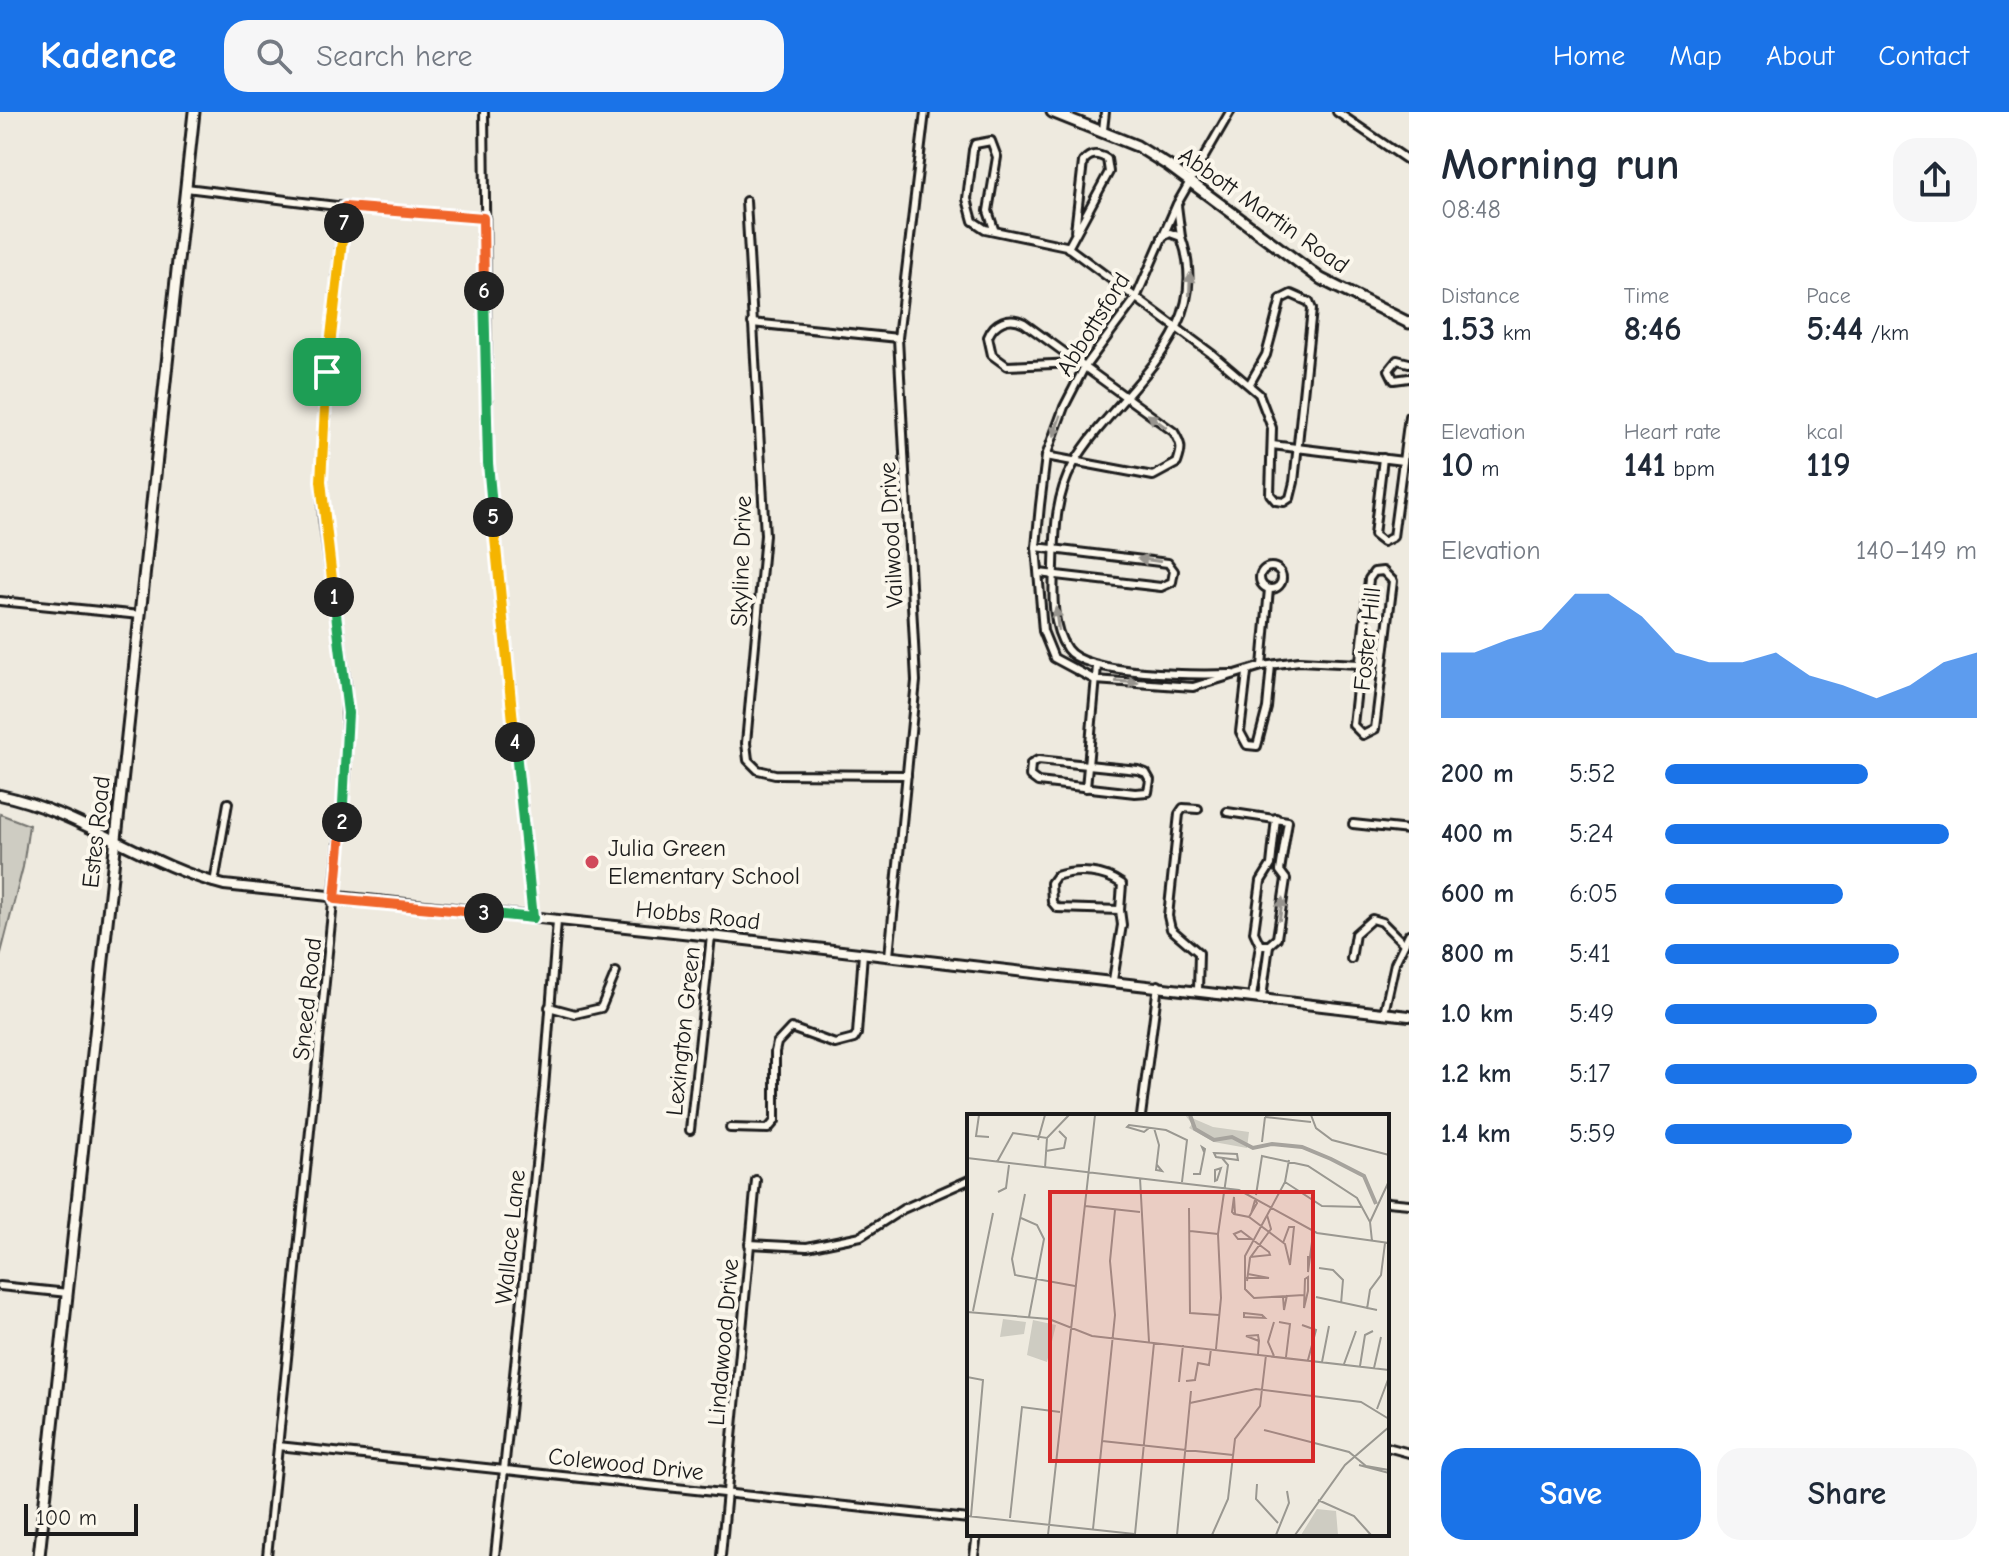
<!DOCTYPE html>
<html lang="en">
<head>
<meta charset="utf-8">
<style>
	:root { --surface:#fff; --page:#f6f6f7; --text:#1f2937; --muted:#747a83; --accent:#1a73e8 }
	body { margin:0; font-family:"Comic Neue",sans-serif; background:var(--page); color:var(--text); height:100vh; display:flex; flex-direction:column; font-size:30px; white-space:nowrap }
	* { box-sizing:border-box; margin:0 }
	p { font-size:26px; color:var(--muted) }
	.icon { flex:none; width:44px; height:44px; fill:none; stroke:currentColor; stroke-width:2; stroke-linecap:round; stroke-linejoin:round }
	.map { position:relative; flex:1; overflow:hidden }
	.panel { display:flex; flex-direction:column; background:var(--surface); width:600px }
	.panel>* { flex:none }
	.scale { position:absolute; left:24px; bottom:20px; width:114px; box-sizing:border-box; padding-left:8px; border:4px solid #1c1c1c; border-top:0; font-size:22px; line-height:28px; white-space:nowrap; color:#1c1c1c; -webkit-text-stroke:6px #fbf7ec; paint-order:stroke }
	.pin { position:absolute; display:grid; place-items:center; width:68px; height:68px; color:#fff; margin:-34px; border-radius:16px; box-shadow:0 4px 12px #0006 }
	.km { position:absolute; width:40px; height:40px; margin:-20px; border-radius:50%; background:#222; color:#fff; font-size:22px; line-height:40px; text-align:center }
	.round { display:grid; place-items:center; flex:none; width:84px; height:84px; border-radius:24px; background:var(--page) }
	.headline { display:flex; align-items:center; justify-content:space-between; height:136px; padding:0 32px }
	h1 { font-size:44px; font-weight:600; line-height:60px }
	.metrics { display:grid; grid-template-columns:repeat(3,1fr); gap:12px; height:136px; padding:8px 32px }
	.metrics div { display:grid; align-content:center }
	.metrics b { font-size:34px; font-weight:600 }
	.metrics small { font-size:22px; font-weight:400 }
	.metrics p { font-size:22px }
	.chart { height:224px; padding:16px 32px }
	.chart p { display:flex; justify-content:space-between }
	.chart svg { width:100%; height:144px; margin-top:8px; fill:var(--accent); opacity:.7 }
	.primary-button { display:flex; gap:16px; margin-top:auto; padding:16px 32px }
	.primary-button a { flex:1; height:92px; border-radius:24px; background:var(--accent); color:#fff; font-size:32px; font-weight:600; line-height:92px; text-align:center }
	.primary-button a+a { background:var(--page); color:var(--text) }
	ul { padding:0 32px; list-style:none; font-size:26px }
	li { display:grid; grid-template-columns:128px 96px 1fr; align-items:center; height:60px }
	li i { height:20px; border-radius:10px; background:var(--accent) }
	header { display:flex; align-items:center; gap:48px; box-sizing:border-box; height:112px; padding:0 40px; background:var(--accent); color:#fff }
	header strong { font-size:38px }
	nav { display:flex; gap:44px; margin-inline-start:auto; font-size:28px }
	.search { width:560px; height:72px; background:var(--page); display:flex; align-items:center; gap:20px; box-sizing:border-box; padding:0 28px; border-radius:24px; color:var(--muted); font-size:30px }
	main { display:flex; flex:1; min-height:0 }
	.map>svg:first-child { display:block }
	.pitch { fill:#ceccc2; stroke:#75746f; stroke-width:2 }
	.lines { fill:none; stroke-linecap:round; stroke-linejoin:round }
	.minor-casing { stroke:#1c1c1c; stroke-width:12 }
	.tertiary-casing { stroke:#1c1c1c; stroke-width:14 }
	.secondary-casing { stroke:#1c1c1c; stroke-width:15 }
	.minor { stroke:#fbf7ec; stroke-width:6 }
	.tertiary { stroke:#fbf7ec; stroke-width:8 }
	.secondary { stroke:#fbf7ec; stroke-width:9 }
	.oneway { fill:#97948e }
	.split-1-casing { stroke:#fff; stroke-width:16 }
	.split-2-casing { stroke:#fff; stroke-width:16 }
	.split-3-casing { stroke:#fff; stroke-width:16 }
	.split-4-casing { stroke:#fff; stroke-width:16 }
	.split-5-casing { stroke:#fff; stroke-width:16 }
	.split-6-casing { stroke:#fff; stroke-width:16 }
	.split-7-casing { stroke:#fff; stroke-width:16 }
	.split-8-casing { stroke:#fff; stroke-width:16 }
	.split-1 { stroke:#f5b400; stroke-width:10 }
	.split-2 { stroke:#22a559; stroke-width:10 }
	.split-3 { stroke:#f0652b; stroke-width:10 }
	.split-4 { stroke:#22a559; stroke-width:10 }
	.split-5 { stroke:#f5b400; stroke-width:10 }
	.split-6 { stroke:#22a559; stroke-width:10 }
	.split-7 { stroke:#f0652b; stroke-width:10 }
	.split-8 { stroke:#f5b400; stroke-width:10 }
	.poi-dot { fill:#d1495b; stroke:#fbf7ec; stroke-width:3 }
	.labels { text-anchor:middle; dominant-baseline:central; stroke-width:8; stroke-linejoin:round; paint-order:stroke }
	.street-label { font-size:24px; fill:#1c1c1c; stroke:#fbf7ec }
	.poi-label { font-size:24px; fill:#1c1c1c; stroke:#fbf7ec; text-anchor:start }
	.inset-river { fill:none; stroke:#a6a39d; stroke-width:4 }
	.inset-road { fill:none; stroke:#9a9891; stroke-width:2 }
	.view { fill:#d62828; fill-opacity:0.15; stroke:#d62828; stroke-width:4 }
	.inset-edge { fill:none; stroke:#1c1c1c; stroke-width:4 }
</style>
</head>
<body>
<header>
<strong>Kadence</strong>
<div class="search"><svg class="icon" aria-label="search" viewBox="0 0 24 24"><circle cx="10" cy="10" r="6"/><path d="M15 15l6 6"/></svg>Search here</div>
<nav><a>Home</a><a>Map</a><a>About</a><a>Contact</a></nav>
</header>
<main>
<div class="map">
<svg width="1409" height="1444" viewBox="0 0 1409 1444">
	<rect width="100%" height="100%" fill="#eeeadf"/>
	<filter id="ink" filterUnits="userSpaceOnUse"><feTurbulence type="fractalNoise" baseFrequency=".0125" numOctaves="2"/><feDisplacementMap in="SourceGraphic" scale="16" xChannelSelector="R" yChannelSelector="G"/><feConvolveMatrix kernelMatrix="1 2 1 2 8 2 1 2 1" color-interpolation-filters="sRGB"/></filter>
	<g filter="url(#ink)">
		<path class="pitch" d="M0,702L29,713L23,755L0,845Z"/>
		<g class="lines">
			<defs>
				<g id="minor">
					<path d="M484,0L488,351L533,806"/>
					<path d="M1230,0L1177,92L1136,186L1084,256L1064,295L1046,344L1040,393L1036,435L1043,519L1054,546L1095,568L1193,575L1262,554L1299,549L1359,552"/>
					<path d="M1337,0L1409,49"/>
					<path d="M1103,18L1105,0"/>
					<path d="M186,76L345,95L483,106"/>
					<path d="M746,89L765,423L746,631L748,648L758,658L775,662L907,663"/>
					<path d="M1177,93L1181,125"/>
					<path d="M994,117L988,99L997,45L991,29L975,32L973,38L967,87L973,109L985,117L1066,134L1212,242L1259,282L1272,316L1270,382L1276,389L1284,390L1290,386L1294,370L1312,197L1309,190L1291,182L1281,187L1266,243L1249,273"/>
					<path d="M1162,125L1170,121L1181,125C1217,224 1116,278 1073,353C1055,385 1055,419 1054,454C1053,480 1051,514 1067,537C1086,564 1199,563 1232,562"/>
					<path d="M1068,136L1109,60L1107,47C1097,41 1090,41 1083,50L1075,119"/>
					<path d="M752,211L898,226"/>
					<path d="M1409,251L1397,248L1389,258L1394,268L1409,266"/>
					<path d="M1272,333L1403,349"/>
					<path d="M1046,344L1153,364L1177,351C1182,337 1182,333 1174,320L1024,211C1009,203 994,210 988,225L992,243L1007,254L1076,251"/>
					<path d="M1383,346L1374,423L1383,430L1393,425L1409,304"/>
					<path d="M1036,435L1168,451L1174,459L1172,470L1161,475L1039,461"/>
					<circle cx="1271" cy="466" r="11"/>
					<path d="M1383,459L1393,469L1375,617L1363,623L1353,613L1369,467L1374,460Z"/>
					<path d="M0,489L140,503"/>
					<path d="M1262,554L1269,477"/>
					<path d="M1247,561L1240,620L1247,633L1257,634L1267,596L1271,553"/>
					<path d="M1038,648L1138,658L1146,661L1150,668L1148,680L1135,681L1038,670L1030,664L1031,652Z"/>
					<path d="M1086,676L1097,554"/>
					<path d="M1227,700L1288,709L1280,759L1286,767L1277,826L1269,833H1260"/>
					<path d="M1353,712L1409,718"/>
					<path d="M214,771L228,691"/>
					<path d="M1260,833L1254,820L1261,769L1271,753L1276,706"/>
					<path d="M889,844L916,569L898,226L925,0"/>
					<path d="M1351,847L1355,822L1372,807L1382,810L1404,832"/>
					<path d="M1113,868L1122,813L1120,798L1057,796L1052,790L1051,771L1056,764C1078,757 1104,759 1122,772L1120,798"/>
					<path d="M1198,878L1199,841L1171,817L1168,804L1179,702L1183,696L1198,697"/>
					<path d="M1252,885L1260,833"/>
					<path d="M1262,886L1269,833"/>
					<path d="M549,895L575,902L601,896L616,860"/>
					<path d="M1384,901L1395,851L1409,822"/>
					<path d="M1141,1004L1158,873"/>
					<path d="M730,1016L768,1017L775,1009V940L777,931L791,916L835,932L854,927L857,922L863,841"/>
					<path d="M690,1018L711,824"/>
					<path d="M1387,1090L1409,1092"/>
					<path d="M749,1132L807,1135L861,1124L903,1097L969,1068"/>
					<path d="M0,1174L68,1181"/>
					<path d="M278,1334L969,1407"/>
					<path d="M1387,1335L1409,1341"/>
					<path d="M267,1444L346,662V573L323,406L321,369L327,260L345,95"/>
					<path d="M495,1444L544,976L557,809"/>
					<path d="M721,1444L756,1068"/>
					<path d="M974,1444L977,1422"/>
				</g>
				<path id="tertiary" d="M0,683C80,700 146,753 224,773L711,824L1409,904"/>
				<g id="secondary">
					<path d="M1052,0L1137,34L1169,54L1321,167L1409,211"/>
					<path d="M39,1444L194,0"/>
				</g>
			</defs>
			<use href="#minor" class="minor-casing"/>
			<use href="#tertiary" class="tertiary-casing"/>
			<use href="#secondary" class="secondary-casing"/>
			<use href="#minor" class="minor"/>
			<use href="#tertiary" class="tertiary"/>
			<use href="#secondary" class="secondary"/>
		</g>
		<defs><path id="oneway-solid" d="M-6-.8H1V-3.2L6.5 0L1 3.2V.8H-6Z" transform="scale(2)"/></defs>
		<g class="oneway">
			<use href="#oneway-solid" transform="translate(1190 172) rotate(-88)"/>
			<use href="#oneway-solid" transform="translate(1157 309) rotate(-144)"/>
			<use href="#oneway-solid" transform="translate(1057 314) rotate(109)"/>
			<use href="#oneway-solid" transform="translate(1149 448) rotate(-172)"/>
			<use href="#oneway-solid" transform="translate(1057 507) rotate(-97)"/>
			<use href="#oneway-solid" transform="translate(1127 570) rotate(4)"/>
			<use href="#oneway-solid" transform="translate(1281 797) rotate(-82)"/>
		</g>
	</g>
	<g class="lines" filter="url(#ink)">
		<defs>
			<path id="split-1" d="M327,260L321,369L334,485"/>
			<path id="split-2" d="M334,485L348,601L342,710"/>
			<path id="split-3" d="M342,710L335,787L484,801"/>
			<path id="split-4" d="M484,801L533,806L515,630"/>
			<path id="split-5" d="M493,405L515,630"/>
			<path id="split-6" d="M484,179L488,351L493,405"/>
			<path id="split-7" d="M344,111L345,95L483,106L484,179"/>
			<path id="split-8" d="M327,260L344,111"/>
		</defs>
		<use href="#split-1" class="split-1-casing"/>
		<use href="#split-2" class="split-2-casing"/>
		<use href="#split-3" class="split-3-casing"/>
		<use href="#split-4" class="split-4-casing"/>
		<use href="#split-5" class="split-5-casing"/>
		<use href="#split-6" class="split-6-casing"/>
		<use href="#split-7" class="split-7-casing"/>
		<use href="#split-8" class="split-8-casing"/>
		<use href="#split-1" class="split-1"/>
		<use href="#split-2" class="split-2"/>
		<use href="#split-3" class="split-3"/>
		<use href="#split-4" class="split-4"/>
		<use href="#split-5" class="split-5"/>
		<use href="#split-6" class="split-6"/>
		<use href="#split-7" class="split-7"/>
		<use href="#split-8" class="split-8"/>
	</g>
	<circle class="poi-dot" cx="592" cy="750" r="8"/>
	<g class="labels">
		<g class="street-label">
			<text transform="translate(1264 98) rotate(35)">Abbott Martin Road</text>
			<text transform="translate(1093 212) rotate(-58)">Abbottsford</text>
			<text transform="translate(891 423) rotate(-93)">Vailwood Drive</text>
			<text transform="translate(741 449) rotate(-88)">Skyline Drive</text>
			<text transform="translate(1367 527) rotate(-84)">Foster Hill</text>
			<text transform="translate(96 720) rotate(-84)">Estes Road</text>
			<text transform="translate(698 803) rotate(6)">Hobbs Road</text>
			<text transform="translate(307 887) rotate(-84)">Sneed Road</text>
			<text transform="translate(683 919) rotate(-84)">Lexington Green</text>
			<text transform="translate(510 1125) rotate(-84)">Wallace Lane</text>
			<text transform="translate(723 1230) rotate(-85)">Lindawood Drive</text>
			<text transform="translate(626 1352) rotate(6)">Colewood Drive</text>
		</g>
		<g class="poi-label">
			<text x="608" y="736">Julia Green<tspan x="608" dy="28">Elementary School</tspan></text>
		</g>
	</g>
	<g transform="translate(967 1002)">
		<rect width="422" height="422" fill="#eeeadf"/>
		<path d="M218,1L246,13L282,18L280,34L247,28L222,14L225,10ZM350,395L369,397L371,421H334Z" fill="#ceccc2"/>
		<path d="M36,205L59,208L57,220L33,223ZM66,206L89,211L80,248L60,241Z" fill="#ceccc2"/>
		<path class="inset-river" d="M223,1L228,15L247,26L265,23L286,34L305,30L335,33L364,45L397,62L409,90"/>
		<path class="inset-road" d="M12,1L9,22L22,23M344,1L349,14L365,26L422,41M298,3L344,8M182,14L177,18L160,13L162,11L199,16L220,26L215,68M187,14L192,31L189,56L195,57L190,51M71,26L78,1M295,28L298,3M79,37L97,34L99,24L92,17M247,39L270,40L271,46L249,43ZM0,44L272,76L350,119L422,129M322,46L318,68L278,142V175L287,184L337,181M30,48L46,19L80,24L102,1M78,54L80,24M254,54L250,66L248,67V56ZM226,60H233L238,35L235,33L237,38M173,64L182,228M318,68L355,92L395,93M31,78L39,74L42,51M58,80L45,145L48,161L108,172M289,81L295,42L341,52L390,84L403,108L405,127M118,92L173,98M222,94L223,199L252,201M268,100L267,83L265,98L267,100L282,103L318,130L323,151L327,113H322L316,129M282,103L290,89L288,86L284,100M54,104L70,111L77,125L62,203M403,108L422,67M223,117L251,120M341,142V158L345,128M283,143L303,141L302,138L274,117L267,120L271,125H284M352,154L366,156L376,166L374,190M341,163V177L337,194L338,165ZM279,164H302L281,160M280,167L283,144L304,115L300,101M316,183L317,196L320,181M349,183L410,196M400,195L403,176L414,161L418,129M6,197L26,99M0,198L82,205L125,222L422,256M277,199L295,201L298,204L277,203ZM312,208L323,210L319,243M335,211L349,216L341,246M249,235L254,184L251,120L261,51L255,44M291,240L292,227L279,222L291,221L292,227M307,242L301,228L307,208M355,248L362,212M377,250L389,217M393,252L398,221L406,217M407,254L414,223M0,263L16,266L4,402M219,267L228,266L231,249L242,251L244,235M212,268L216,231M223,289L289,275L394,288L422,305M410,295L422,263M297,316L382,338L399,352L422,356M135,327L266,341M392,351L422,359M290,370L289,385L311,409M351,386L387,402L404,421M0,402L177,421M43,404L55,293L93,298M126,415L148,201L143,147L148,96M168,420L187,229M81,421L128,1M210,421L224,277M245,421L261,385L268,325L293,292L299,241M309,421L322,389L320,377M328,421L378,351L422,313"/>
		<path class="view" d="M83,78H346V347H83Z"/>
		<rect width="422" height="422" class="inset-edge"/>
	</g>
</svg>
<div class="scale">100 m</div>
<div class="pin" style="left:327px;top:260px;background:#1e9e55"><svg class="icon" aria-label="arrive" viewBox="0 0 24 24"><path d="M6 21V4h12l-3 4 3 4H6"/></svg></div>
<b class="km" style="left:334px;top:485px">1</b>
<b class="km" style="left:342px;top:710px">2</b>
<b class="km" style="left:484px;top:801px">3</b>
<b class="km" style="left:515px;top:630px">4</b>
<b class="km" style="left:493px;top:405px">5</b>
<b class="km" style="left:484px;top:179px">6</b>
<b class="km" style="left:344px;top:111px">7</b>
</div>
<section class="panel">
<div class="headline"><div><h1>Morning run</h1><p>08:48</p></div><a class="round"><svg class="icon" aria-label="share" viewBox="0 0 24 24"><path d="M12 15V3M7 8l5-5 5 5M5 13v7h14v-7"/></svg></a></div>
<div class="metrics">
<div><p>Distance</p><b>1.53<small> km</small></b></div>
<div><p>Time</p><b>8:46</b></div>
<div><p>Pace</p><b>5:44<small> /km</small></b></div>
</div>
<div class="metrics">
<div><p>Elevation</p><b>10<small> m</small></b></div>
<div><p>Heart rate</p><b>141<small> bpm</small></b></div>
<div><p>kcal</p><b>119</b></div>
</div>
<div class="chart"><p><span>Elevation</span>140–149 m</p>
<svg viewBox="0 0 160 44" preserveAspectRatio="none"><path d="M0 44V24L10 24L20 20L30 17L40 6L50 6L60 13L70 24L80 27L90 27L100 24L110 31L120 34L130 38L140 34L150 27L160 24V44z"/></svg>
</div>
<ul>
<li><b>200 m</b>5:52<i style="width:65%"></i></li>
<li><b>400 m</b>5:24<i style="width:91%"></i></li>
<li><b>600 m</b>6:05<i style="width:57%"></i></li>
<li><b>800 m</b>5:41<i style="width:75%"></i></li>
<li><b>1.0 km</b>5:49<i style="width:68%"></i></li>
<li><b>1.2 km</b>5:17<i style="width:100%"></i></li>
<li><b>1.4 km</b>5:59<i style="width:60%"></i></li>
</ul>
<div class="primary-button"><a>Save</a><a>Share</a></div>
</section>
</main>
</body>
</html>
